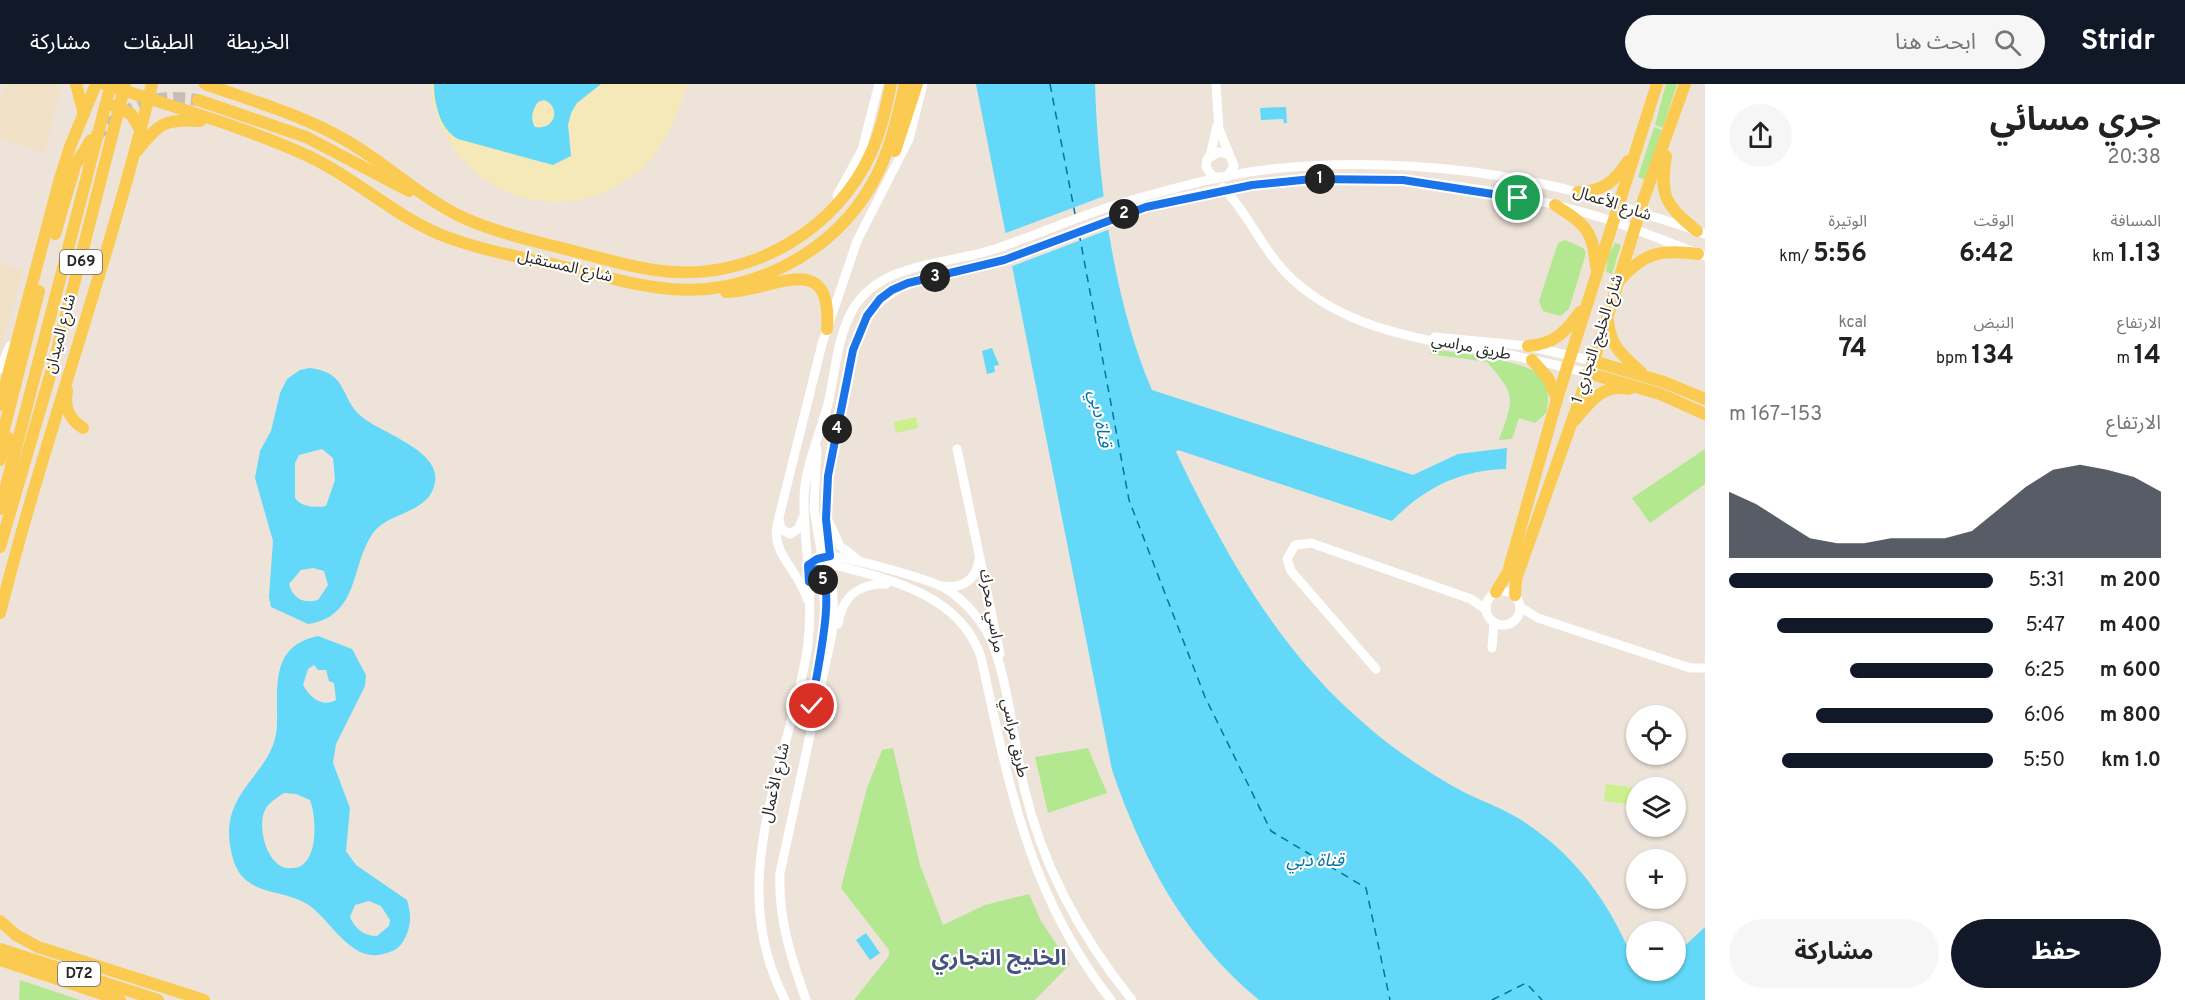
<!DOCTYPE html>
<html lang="ar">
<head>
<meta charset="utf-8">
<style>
	:root { --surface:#fff; --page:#f6f6f6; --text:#222; --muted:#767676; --accent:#111827 }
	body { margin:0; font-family:Overpass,"Noto Sans Arabic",sans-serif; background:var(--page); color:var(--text); direction:rtl; height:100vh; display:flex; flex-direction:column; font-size:22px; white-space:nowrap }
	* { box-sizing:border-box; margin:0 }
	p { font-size:20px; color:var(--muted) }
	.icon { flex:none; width:33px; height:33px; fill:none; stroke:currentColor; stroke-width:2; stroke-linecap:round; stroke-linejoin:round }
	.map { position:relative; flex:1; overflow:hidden; direction:ltr }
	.panel { display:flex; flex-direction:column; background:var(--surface); width:480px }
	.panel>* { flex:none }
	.fabs { position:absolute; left:1626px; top:621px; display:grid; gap:12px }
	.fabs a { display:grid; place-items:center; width:60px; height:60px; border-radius:50%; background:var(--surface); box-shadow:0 2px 4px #0004; font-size:30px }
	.pin { position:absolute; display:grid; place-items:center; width:51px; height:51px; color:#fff; margin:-26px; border:3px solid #fff; border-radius:50%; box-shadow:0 2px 6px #0007 }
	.km { position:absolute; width:30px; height:30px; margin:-15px; border-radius:50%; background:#222; color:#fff; font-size:16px; line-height:30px; text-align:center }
	.round { display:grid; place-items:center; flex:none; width:63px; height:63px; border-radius:32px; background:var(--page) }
	.overview { display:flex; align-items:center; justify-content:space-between; height:102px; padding:0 24px }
	h1 { font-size:33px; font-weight:700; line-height:45px }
	.figures { display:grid; grid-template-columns:repeat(3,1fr); gap:9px; height:102px; padding:6px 24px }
	.figures div { display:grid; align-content:center }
	.figures b { font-size:26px; font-weight:700 }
	.figures small { font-size:16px; font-weight:400 }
	.figures p { font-size:16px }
	.chart { height:168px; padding:12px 24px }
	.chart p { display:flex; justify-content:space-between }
	.chart svg { width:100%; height:108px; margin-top:6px; fill:var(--accent); opacity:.7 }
	.action { display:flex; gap:12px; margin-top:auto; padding:12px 24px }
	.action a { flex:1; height:69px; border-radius:36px; background:var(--accent); color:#fff; font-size:24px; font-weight:700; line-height:69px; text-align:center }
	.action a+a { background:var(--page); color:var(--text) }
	ul { padding:0 24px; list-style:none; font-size:20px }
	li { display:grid; grid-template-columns:96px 72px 1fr; align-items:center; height:45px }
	li i { height:15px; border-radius:8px; background:var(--accent) }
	header { display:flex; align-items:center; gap:36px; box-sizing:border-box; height:84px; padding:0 30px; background:var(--accent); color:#fff }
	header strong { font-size:28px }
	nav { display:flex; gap:33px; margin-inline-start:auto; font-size:21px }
	.search { width:420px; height:54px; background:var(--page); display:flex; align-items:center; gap:15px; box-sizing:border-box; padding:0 21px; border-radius:33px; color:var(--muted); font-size:22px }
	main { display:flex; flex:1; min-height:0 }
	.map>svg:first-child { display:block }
	.education { fill:#f0e1c7 }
	.green { fill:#b3e891 }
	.sand { fill:#f5e8b9 }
	.pitch { fill:#cbf08c }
	.water { fill:#63d8f8; fill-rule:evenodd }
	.pier { fill:#ede3d9 }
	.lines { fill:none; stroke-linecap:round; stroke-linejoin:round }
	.ferry { stroke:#0374a3; stroke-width:1.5; stroke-dasharray:8 6; stroke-linecap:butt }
	.major-tunnel { stroke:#c6beb6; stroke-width:12; stroke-dasharray:12 6; stroke-linecap:butt }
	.minor { stroke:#fff; stroke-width:9 }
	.major { stroke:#fbca50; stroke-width:12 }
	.route-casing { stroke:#fff; stroke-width:12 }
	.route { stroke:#1a73e8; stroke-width:8 }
	.labels { text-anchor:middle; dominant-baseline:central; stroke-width:4.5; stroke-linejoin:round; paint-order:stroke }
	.shield { fill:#fff; stroke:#696969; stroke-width:1.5 }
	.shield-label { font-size:15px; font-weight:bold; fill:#292929 }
	.street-label { font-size:16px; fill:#292929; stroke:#fff }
	.water-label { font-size:18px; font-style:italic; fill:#0374a3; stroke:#fff }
	.district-label { font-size:22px; font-weight:bold; fill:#46537d; stroke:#fff }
</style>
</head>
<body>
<header>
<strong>Stridr</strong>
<div class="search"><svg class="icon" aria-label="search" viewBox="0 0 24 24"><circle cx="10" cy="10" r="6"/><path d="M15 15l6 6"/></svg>ابحث هنا</div>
<nav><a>الخريطة</a><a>الطبقات</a><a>مشاركة</a></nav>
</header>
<main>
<section class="panel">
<div class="overview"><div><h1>جري مسائي</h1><p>20:38</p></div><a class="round"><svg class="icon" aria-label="share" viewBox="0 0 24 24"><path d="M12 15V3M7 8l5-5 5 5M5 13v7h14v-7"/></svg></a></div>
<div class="figures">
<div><p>المسافة</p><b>1.13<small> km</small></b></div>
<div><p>الوقت</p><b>6:42</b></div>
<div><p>الوتيرة</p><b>5:56<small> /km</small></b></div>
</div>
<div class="figures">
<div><p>الارتفاع</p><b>14<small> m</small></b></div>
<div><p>النبض</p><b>134<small> bpm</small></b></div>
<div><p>kcal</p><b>74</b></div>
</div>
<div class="chart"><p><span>الارتفاع</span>153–167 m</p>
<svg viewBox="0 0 160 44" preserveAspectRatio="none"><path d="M0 44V17L10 22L20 29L30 36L40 38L50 38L60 36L70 36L80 36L90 33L100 24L110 15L120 8L130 6L140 8L150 11L160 17V44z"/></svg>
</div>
<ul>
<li><b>200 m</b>5:31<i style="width:100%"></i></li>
<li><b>400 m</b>5:47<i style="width:82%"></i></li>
<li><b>600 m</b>6:25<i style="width:54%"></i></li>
<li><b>800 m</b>6:06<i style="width:67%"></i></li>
<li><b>1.0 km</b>5:50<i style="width:80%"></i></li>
</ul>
<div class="action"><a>حفظ</a><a>مشاركة</a></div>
</section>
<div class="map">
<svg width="1705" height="916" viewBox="0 0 1705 916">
	<rect width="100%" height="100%" fill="#ede3d9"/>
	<g class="education">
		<path d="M5,0H59L61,5L44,69L0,54V15Z"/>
		<path d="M0,179L23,187L0,269Z"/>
	</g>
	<g class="green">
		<path d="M1666,0H1677L1663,44L1655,41Z"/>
		<path d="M1654,43L1662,46L1646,96L1638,93Z"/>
		<path d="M1565,156L1583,164L1586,169L1569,225L1560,232L1543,227L1539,217L1558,159Z"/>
		<path d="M1615,159L1621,161L1612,190L1606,188L1608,172Z"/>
		<path d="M1430,265C1456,269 1520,275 1538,290C1550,301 1549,315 1546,329L1535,339L1519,334L1512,355L1499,356C1514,313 1517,313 1487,278L1430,270Z"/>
		<path d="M1705,365V400L1650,439L1632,414Z"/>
		<path d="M893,664L920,781L943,841L985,821L1029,810L1041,837L1070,880L1035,916H854L889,872V866L841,804L867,704L882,666Z"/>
		<path d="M1088,664L1107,709L1048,729L1035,673Z"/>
		<path d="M20,896L80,916H19Z"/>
	</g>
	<g class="sand">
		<path d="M431,0H434C434,20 440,45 458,55L543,79L571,72L568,41L571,29L576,19L601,0H687C679,30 665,61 643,84C638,89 631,93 625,97C566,137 488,118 451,60C440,43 430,20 431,0Z"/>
		<path d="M544,16C562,24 555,47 535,43C530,34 532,26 538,18Z"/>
	</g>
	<g class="pitch">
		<path d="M916,333L918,344L896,349L894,338Z"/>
		<path d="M1606,700L1636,704V721L1604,717Z"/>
	</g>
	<g class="water">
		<path d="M434,0H601L577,19L571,29L568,41L571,72L553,81L458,55C440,45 434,20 434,0ZM544,16C562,23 555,47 535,43C530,35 532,26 538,18Z"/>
		<path d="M976,0H1095C1098,97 1113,216 1152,306L1413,391L1458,370L1507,364L1506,385C1460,386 1424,404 1392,437L1178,366L1176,368C1225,470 1279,568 1367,642C1394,666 1425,686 1456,704C1476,715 1498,722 1518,734C1578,771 1616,827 1639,892L1651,887L1676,886V870L1705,843V916H1259C1184,854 1143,776 1112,686Z"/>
		<path d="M1286,23L1287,39H1284L1283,35L1261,36L1260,24Z"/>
		<path d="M992,264L999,281L994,282L995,288L987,290L982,267Z"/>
		<path d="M310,284C349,289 339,313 361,332C380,349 441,366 435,398C430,430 389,427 373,449C350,482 360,532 308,540L271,523L269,513L273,457L255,394L260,367L271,347L280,309L287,295L300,286ZM322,365L333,374L335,396L326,422C316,424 301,423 295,414V379L299,371ZM313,484L324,487L328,501L318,516C304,520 293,515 289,500L301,486Z"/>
		<path d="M318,552L352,565L366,591L365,602L336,660L333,679L350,724L346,767L356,781L407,816C412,831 411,846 402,859C397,866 391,868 383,870C350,879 331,835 307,820C280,803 242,814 232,771C215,704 277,692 277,639C278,602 270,562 318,552ZM314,581L318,586H326L329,597L334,599L336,616C321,624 310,613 303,601L308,585ZM284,709L296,710L310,716C317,734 320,789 287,784C266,781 256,740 266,724C270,718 278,713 284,709ZM369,817L381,822L390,836L389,842L377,852C364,852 355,845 350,833L355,821Z"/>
		<path d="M866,849L880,869L870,876L856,856Z"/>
	</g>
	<path class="pier" d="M1107,111L1113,144L1010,183L1003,150Z"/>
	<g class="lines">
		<g class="ferry">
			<path d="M1050,0L1075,130"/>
			<path d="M1079,149L1129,416L1205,613L1271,747L1366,804L1390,916"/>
			<path d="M1492,916L1526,899L1542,916"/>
		</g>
		<path class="major-tunnel" d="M95,53C130,21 149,9 198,16"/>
		<g class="minor">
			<path d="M1216,0L1219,45L1234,82L1227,93H1213L1206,83L1207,75L1219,68L1228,70"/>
			<path d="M1210,72L1217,42"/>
			<path d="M1223,103C1250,132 1263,168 1292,195C1349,247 1422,255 1495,268C1526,274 1557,281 1588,289"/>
			<path d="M837,112L862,66L879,0"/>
			<path d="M1435,253L1528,262L1593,277"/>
			<path d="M0,285L10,262"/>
			<path d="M817,365L814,425L822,473L830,480C889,495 960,510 981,573C1009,701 1028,810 1111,916"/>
			<path d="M957,365L1000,570"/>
			<path d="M779,435L781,445L790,450L798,445L803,434"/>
			<path d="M830,440L840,462L857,475"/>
			<path d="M808,481C814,476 821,472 829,472C850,473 924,494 943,503C961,513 977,531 987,548C1007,585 1014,660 1024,703C1042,781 1082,854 1132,916"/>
			<path d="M810,493L813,486L822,488L826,541L812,626"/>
			<path d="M943,502C963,505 976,496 979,476"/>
			<circle cx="1503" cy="524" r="17"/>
			<path d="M807,515C800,488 771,470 777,441L822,260L857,157L909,55L923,0"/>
			<path d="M1520,523L1538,534L1690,584H1705"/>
			<path d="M838,540C842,513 859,499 886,500"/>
			<path d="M1492,564L1494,538"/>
			<path d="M1376,585L1291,487L1287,475L1295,461L1311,459L1471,515L1485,525"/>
			<path d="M785,916C725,800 784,691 806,573C815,521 805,472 804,421C803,385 819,354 828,320C835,290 837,254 852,227C880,177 947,181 995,165C1043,149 1089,127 1139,114C1182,102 1227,90 1272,85C1361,75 1465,82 1552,102C1581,108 1608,118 1636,127C1659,135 1683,141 1705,150"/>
			<path d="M806,916C791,873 778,835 780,789L832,550C837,506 825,462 826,417C827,364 844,308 856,256C879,188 945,195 1002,176C1051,160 1097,136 1147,122C1289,82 1444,88 1586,129C1626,140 1666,158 1705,172"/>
		</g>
		<g class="major">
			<path d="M76,0L84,30"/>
			<path d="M105,0C172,23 243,42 308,72C354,93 392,130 439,150C478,166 522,173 564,183C599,191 635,202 671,205C750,212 833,169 872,100C890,68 897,35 905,0"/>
			<path d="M205,0C253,17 303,31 347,57C388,81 421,114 464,134C500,150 539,158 577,168C609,176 641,186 674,188C756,193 837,144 871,69C881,47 886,24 891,0"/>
			<path d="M198,16L306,53L409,107"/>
			<path d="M114,22L131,30L140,45"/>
			<path d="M137,67C158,40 165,34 200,37"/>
			<path d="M895,67L917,0"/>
			<path d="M1666,72C1659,113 1666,121 1697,147"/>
			<path d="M1578,108C1603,108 1615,97 1628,77"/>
			<path d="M1555,121C1586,141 1593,146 1596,183"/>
			<path d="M55,150L75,82L91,56"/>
			<path d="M1619,197C1644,168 1661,165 1698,170"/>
			<path d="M726,208C772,208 833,162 827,245"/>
			<path d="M1608,237C1610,262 1623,272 1641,288"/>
			<path d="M1528,262C1554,260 1565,249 1580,228"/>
			<path d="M1532,276L1548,294L1557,315"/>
			<path d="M1593,277L1664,298L1705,315"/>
			<path d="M1588,289L1660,310L1705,330"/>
			<path d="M67,307C64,324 69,335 83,344"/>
			<path d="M0,321L59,98L70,63L96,0"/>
			<path d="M1575,336C1590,318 1603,299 1629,305"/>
			<path d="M0,361L39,207"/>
			<path d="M0,376L8,354"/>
			<path d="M0,425L111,0"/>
			<path d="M0,463L54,278L125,1"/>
			<path d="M1496,508L1508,488L1557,315L1657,0"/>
			<path d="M1515,511L1516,495L1597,267L1644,114L1685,0"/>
			<path d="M0,529C45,351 109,178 152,0"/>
			<path d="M0,837L16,851L38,863L204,916"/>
			<path d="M0,865L158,916"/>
			<path d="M0,876L120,916"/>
		</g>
	</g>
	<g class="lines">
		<defs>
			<path id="route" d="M812,622C814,597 839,501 818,485L813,486L809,498L808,481L817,475L830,472L826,435L828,392L853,266L867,232L880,215L892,206L908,199L1004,176L1146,123L1252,101L1312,95L1403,96L1518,114"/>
		</defs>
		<use href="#route" class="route-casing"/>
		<use href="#route" class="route"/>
	</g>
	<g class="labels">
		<g class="shield">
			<rect x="60" y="166" width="42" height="24" rx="4.5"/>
			<rect x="58" y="878" width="42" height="24" rx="4.5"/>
		</g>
		<g class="shield-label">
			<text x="81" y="178">D69</text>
			<text x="79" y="890">D72</text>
		</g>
		<g class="street-label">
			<text transform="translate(1612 120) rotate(18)">شارع الأعمال</text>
			<text transform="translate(565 183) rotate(13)">شارع المستقبل</text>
			<text transform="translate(61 250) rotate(-75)">شارع الميدان</text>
			<text transform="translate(1598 255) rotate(-72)">شارع الخليج التجاري 1</text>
			<text transform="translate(1471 264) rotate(11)">طريق مراسي</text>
			<text transform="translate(991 527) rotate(80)">مراسي محرك</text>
			<text transform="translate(1014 654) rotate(78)">طريق مراسي</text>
			<text transform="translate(776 699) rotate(-77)">شارع الأعمال</text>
		</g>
		<g class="water-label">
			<text transform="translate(1099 335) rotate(79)">قناة دبي</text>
			<text x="1315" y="777">قناة دبي</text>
		</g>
		<g class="district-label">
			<text x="999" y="875">الخليج التجاري</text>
		</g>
	</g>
</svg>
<div class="fabs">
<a><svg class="icon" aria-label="locate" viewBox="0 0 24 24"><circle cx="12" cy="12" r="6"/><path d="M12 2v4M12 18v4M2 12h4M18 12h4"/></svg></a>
<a><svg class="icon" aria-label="layers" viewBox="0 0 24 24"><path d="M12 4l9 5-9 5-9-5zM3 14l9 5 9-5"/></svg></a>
<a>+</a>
<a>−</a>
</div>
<div class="pin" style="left:1518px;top:114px;background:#1e9e55"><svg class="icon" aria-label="arrive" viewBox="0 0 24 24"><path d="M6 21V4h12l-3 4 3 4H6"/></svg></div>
<div class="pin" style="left:812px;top:622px;background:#d93025"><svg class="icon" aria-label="check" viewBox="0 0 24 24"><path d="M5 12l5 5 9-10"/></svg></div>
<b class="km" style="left:1320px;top:95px">1</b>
<b class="km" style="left:1124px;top:130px">2</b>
<b class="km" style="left:935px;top:193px">3</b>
<b class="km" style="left:837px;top:345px">4</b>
<b class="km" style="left:823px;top:496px">5</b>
</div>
</main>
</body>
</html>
